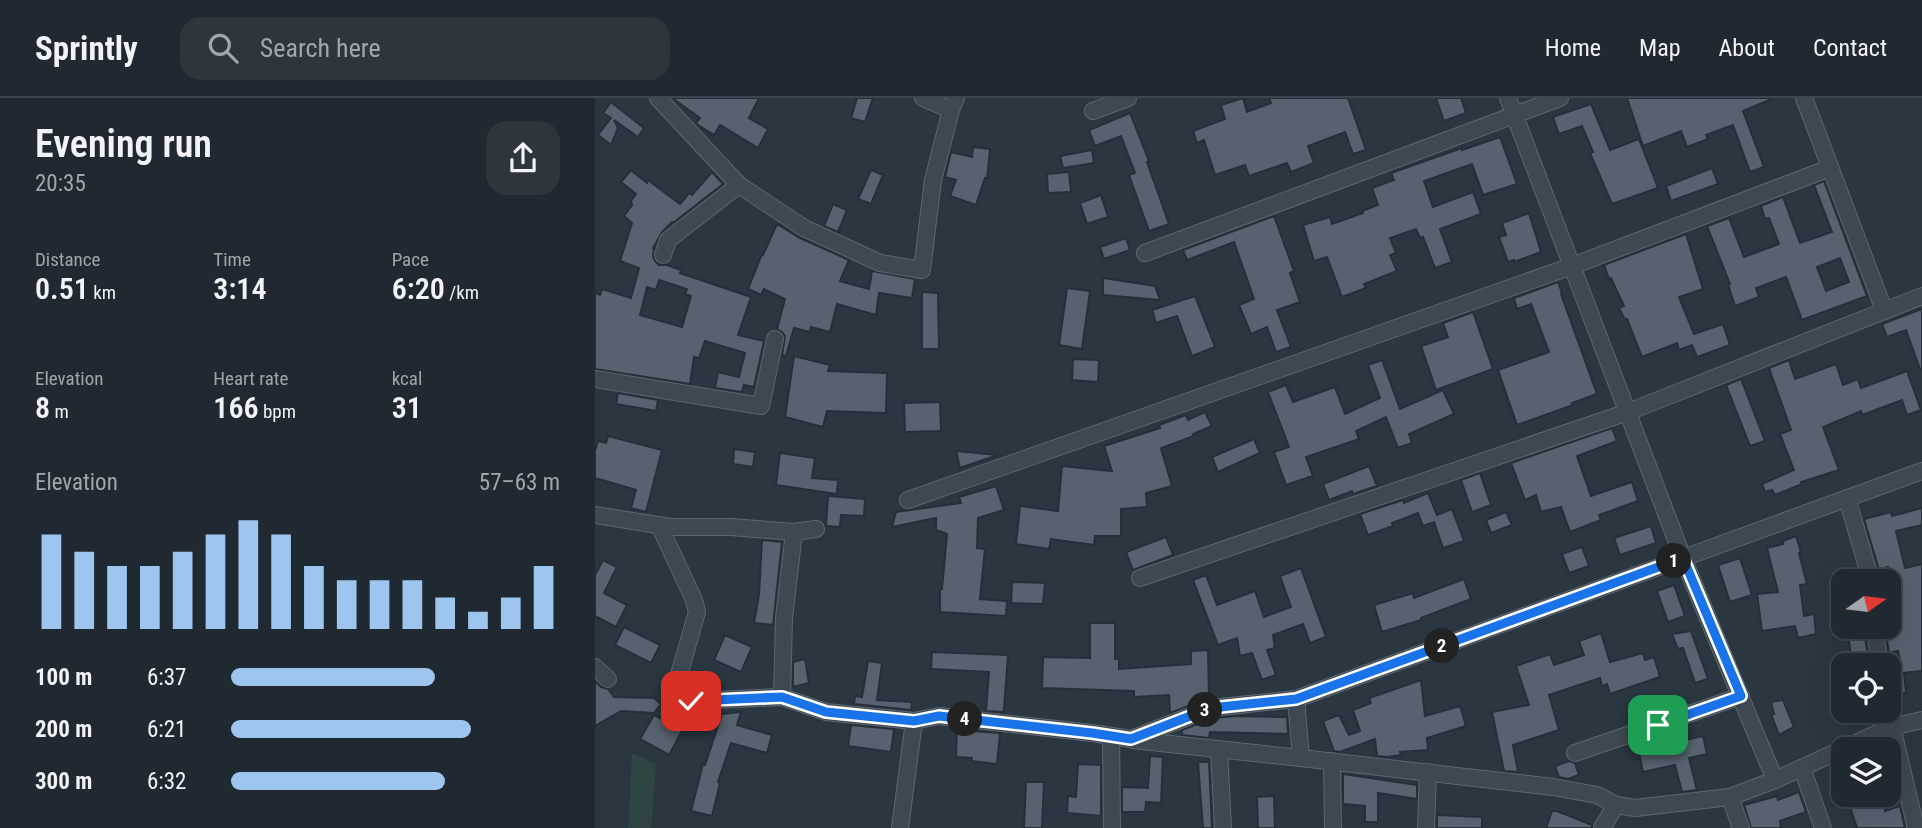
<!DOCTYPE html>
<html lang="en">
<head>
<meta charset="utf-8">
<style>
	:root { --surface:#202931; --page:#2d353d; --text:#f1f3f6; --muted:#a2a6ab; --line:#3d454d; --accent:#9dc5ee }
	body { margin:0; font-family:"Roboto Condensed",sans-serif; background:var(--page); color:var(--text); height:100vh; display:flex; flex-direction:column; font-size:26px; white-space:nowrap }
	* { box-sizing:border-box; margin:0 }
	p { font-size:23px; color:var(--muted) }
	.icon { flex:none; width:38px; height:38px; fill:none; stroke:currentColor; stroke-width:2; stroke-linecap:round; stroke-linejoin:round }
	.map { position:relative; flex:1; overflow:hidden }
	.panel { display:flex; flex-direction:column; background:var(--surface); width:595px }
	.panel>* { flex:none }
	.needle { width:46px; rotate:76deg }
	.controls { position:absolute; left:1236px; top:471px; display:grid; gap:14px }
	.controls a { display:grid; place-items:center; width:70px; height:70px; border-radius:14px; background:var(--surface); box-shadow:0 7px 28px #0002,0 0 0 2px var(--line); font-size:35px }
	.pin { position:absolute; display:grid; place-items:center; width:60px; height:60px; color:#fff; margin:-30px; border-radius:14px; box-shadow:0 4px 10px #0006 }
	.km { position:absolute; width:35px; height:35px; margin:-18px; border-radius:50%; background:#222; color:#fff; font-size:19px; line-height:35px; text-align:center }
	.round { display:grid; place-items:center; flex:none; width:74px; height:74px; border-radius:21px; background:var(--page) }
	.head { display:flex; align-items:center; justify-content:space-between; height:119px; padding:0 35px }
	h1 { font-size:38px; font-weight:600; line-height:52px }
	.metrics { display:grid; grid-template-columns:repeat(3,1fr); gap:10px; height:119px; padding:7px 35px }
	.metrics div { display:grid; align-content:center }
	.metrics b { font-size:30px; font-weight:600 }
	.metrics small { font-size:19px; font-weight:400 }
	.metrics p { font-size:19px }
	.chart { height:196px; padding:14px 35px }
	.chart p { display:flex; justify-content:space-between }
	.chart svg { width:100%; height:126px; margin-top:7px; stroke:var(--accent); stroke-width:6 }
	ul { padding:0 35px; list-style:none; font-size:23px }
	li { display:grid; grid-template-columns:112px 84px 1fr; align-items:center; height:52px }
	li i { height:18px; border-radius:9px; background:var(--accent) }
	header { display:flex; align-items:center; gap:42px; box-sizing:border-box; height:98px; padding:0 35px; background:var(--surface); border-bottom:2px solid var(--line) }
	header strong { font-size:33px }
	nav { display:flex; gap:38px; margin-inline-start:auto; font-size:24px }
	.search { width:490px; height:63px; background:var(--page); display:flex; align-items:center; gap:18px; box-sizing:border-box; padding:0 24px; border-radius:21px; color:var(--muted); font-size:26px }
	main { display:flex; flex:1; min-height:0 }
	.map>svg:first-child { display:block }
	.green { fill:#2f4544 }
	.building { fill:#56626e; stroke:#252f39; stroke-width:2; fill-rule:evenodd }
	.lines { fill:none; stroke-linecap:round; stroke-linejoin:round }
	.street-casing { stroke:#5d666f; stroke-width:18 }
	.street { stroke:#3e4851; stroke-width:16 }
	.route-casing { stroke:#fff; stroke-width:14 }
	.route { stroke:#1a73e8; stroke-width:9 }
</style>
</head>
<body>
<header>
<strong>Sprintly</strong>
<div class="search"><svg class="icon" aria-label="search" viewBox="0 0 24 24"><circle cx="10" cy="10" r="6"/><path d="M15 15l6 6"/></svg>Search here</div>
<nav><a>Home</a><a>Map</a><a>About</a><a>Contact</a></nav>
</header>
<main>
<section class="panel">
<div class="head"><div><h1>Evening run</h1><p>20:35</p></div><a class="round"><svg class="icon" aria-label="share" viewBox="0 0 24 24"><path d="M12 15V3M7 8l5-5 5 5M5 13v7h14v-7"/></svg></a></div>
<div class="metrics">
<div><p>Distance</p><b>0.51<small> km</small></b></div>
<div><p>Time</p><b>3:14</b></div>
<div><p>Pace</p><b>6:20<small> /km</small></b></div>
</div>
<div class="metrics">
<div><p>Elevation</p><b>8<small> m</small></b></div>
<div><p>Heart rate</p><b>166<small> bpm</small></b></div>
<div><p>kcal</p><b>31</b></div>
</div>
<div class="chart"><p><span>Elevation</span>57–63 m</p>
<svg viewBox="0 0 160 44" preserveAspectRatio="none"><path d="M5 44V11M15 44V17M25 44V22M35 44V22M45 44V17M55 44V11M65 44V6M75 44V11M85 44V22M95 44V27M105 44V27M115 44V27M125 44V33M135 44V38M145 44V33M155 44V22"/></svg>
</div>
<ul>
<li><b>100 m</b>6:37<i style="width:62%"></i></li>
<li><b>200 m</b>6:21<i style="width:73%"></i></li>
<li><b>300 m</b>6:32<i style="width:65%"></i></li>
</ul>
</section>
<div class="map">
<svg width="1327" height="730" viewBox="0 0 1327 730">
	<rect width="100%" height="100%" fill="#2a3741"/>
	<path class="green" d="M37,655L61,666L56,730H33Z"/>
	<g class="building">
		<path d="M77,0H164L154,20L173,31L163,50L125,27L119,37L103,27L101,25L105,20Z"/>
		<path d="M262,0H278L270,24L256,20Z"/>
		<path d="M648,0L652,14L676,5L674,0H753L771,52L758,56L750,34L713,48L719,65L696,74L692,65L654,78L650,67L620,77L609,42L602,45L598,33L630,21L626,7Z"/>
		<path d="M841,0H866L871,15L849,23Z"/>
		<path d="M1032,0H1179L1148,13L1169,69L1155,74L1138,27L1111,37L1113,41L1092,49L1086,33L1048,48Z"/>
		<path d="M16,4L49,30L43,39L19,22L23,30L16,47L3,37L16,20L8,15Z"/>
		<path d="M996,6L1015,52L1044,41L1063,90L1017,106L995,55L998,54L987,28L964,36L958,19Z"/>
		<path d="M535,15L554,63L552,64L574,126L554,133L534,77L540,75L526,38L500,48L494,32Z"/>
		<path d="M905,39L922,86L888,97L877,66L829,83L838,109L878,94L886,116L845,131L857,164L840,170L828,139L825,140L821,131L795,140L801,155L795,157L802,173L769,186L771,190L747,199L732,159L719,163L708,127L735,119L737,126L768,115L767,113L783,107L777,90L799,82L796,75L867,50V52Z"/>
		<path d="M378,49L395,51L392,81L390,80L381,107L355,98L361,82L350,79L356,54L377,59Z"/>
		<path d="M497,52L499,65L468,70L465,58Z"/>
		<path d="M1117,70L1123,86L1076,103L1071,88Z"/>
		<path d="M36,72L52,85L53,82L85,106L94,95L97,97L117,74L128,86L78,125L77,124L67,134L58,150L59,151L58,158L60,163L64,167H72L86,172L85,175L156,199L143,237L169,243L159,289L149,287L147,294L120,290L123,274L144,279L150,255L110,243L104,260L99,259L95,286L0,271V195L5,197L7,191L36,200L44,170L25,163L37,125L29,118L37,107L36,103L41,96L26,84ZM64,182L92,191L90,196L96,198L87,229L45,217L52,189L61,192Z"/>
		<path d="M276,72L288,77L276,106L263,101Z"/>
		<path d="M474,74L476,94L453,95L452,76Z"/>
		<path d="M1229,83L1272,198L1207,222L1191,179L1161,190L1164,199L1140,208L1133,187L1135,186L1112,128L1134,120L1149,159L1184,146L1174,120L1170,121L1166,108L1188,99L1205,145L1237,134L1219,87ZM1245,160L1254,184L1231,193L1222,169Z"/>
		<path d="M506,97L513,119L492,126L485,105Z"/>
		<path d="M238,106L252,112L243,134L229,128Z"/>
		<path d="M934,115L946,154L919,164V162L913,164L904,139L911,137L907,125Z"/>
		<path d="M679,118L699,173L695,175L705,204L682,212L696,249L681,254L672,229L656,236L644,207L659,201L639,144L592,162L588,152Z"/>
		<path d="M182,126L205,140L254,162L245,183L274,191L277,173L320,181L317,200L284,195L281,217L242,206L235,234L216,229L215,234L199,230L191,258L187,257L190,238L187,234L182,231L190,201L169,191L166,197L153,191L167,156L168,157Z"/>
		<path d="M1091,136L1108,191L1084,199L1099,236L1128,226L1135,247L1102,259L1097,247L1084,252L1082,245L1047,259L1032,221L1030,222L1024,210L1029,208L1016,180L1014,181L1009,167Z"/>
		<path d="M531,140L535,152L509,161L505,149Z"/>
		<path d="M508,180L560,188L565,202L508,197Z"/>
		<path d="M963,184L967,195L966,196L1002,296L977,305L978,307L922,327L903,272L954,254L936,206L922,211L919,200Z"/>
		<path d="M472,190L495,193L487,251L464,247Z"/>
		<path d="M327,194L343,195L344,251H327Z"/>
		<path d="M600,198L620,249L597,258L582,218L561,225L557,212Z"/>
		<path d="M1327,211V271H1325L1311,232L1292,239L1287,226Z"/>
		<path d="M878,214L898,271L841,292L826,248L853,239L848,225Z"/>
		<path d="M199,258L235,267L233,273L292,275L291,315L232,313L228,329L190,319Z"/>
		<path d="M478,261L504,262L503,284L477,282Z"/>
		<path d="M787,262L805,311L848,292L859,316L814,336L817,345L803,350L791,319L761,333L764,341L711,359L718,378L691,387L679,354L694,349L673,294L691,287L698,304L740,289L750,316L785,300L773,267Z"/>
		<path d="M1194,262L1200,281L1241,266L1248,287L1263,281L1266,290L1312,273L1326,312L1312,317L1307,302L1267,317L1266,313L1228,329L1244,372L1206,384L1207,386L1180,397L1177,392L1170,394L1167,386L1199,372L1185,336L1196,332L1174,270Z"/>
		<path d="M1146,281L1170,343L1155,348L1131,287Z"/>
		<path d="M23,295L63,302L61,313L21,306Z"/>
		<path d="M345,304L346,333L310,334L309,305Z"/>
		<path d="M610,314L617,328L598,336L599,338L566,350L577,388L551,395L552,409L526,411V438H500L499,447L456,441L454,451L421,446L425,408L463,413L467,368L517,373L509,348L565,330L564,327L591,317L593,322Z"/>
		<path d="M1017,330L1022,343L982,358L996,398L1037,384L1043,403L1004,417L1006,422L975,434L966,409L946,414L941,397L930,402L916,365Z"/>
		<path d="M13,338L67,352L51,414L36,410L41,392L0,380V353L3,343L11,345Z"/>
		<path d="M659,341L665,355L623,374L617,359Z"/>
		<path d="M139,351L160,354L158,369L138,366Z"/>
		<path d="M361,353L403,357L365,370Z"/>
		<path d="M185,355L220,360L217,380L243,382L242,396L181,387Z"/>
		<path d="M774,368L782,388L758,396L757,393L734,402L728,386Z"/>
		<path d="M885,375L896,407L877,414L866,382Z"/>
		<path d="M401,388L409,412L383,420L382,450L390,451L385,501L412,503L411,518L345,514V491H347L352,436L341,432V420L297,429L301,414L366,405L364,399Z"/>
		<path d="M833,395L842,417L857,411L869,443L848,450L839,424L828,428L823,415L797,425L798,428L773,437L765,416L808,402L809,405Z"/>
		<path d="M233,398L270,401L269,418L246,417L245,429L231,428Z"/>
		<path d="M1327,410V427L1301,433L1310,470L1327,466V573L1309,575L1311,595L1298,597L1296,573L1307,571L1303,553L1294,555L1290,530H1295L1293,513V469L1284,472L1269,421L1296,414L1297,418Z"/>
		<path d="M911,414L917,427L896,435L891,422Z"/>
		<path d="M1056,428L1061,445L1025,457L1019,440Z"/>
		<path d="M1201,438L1206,454L1204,455L1212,486L1205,487L1209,518L1219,516L1221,536L1203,540L1200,528L1167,533L1162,496L1183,494L1172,450L1188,446V443Z"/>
		<path d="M571,439L578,457L538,472L531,454Z"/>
		<path d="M167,442L187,444L178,527L159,525L164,497Z"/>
		<path d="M987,449L994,468L974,475L967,456Z"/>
		<path d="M1145,460L1157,497L1135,504L1123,467Z"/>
		<path d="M8,462L22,469L9,495L32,507L21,529L0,518V477Z"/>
		<path d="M706,470L731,539L715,545L708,526L678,537L680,550L672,552L681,577L667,582L657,555L645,558L642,540L623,547L598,482L611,477L622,507L660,493L669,519L696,509L685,478Z"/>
		<path d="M869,481L876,501L826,520V522L787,534L779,507L818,495L819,500Z"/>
		<path d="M417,484L450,485L448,506L416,505Z"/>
		<path d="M1079,487L1090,518L1073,524L1062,493Z"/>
		<path d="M495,525H520V561H524V571L596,566V553L613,552L614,600L575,615L574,597L539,599V593L447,590L448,559L495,560Z"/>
		<path d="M29,529L65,547L56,565L20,547Z"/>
		<path d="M1096,533L1113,581L1100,585L1088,550L1083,551L1077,536Z"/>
		<path d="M1269,533L1273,557L1256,559L1253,535Z"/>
		<path d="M1006,535L1015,564L1048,555L1050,562L1059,559L1065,579L1015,596L1012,586L1007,588L1005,580L954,597L964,632L918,647L923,674L909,673L897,614L934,607L921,568L955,556L959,567L989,557L984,543Z"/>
		<path d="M130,537L157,549L146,574L119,562Z"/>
		<path d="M337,554L413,557L409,611L408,614L391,613L394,574L336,571Z"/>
		<path d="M210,561L214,585L198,589V564Z"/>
		<path d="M273,563L287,565L282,602L317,604L316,612L259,606L260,598L267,599Z"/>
		<path d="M826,582L830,618L865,608L871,628L832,640L833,652L805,654L806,657L792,659L782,658L780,641L745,654L739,653L728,623L744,617L754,637L765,633L758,612L776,605L774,600Z"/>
		<path d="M0,583L6,589L13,591L19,599L59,600L66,606L59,615L26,613L0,628Z"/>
		<path d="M1188,602L1199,629L1184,637L1176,616H1179L1176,604Z"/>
		<path d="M146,614L142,627L177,637L172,655L136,645L123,684L125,685L117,718L96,713L108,666L110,667L127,616Z"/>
		<path d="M59,617L88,631L74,657L45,641Z"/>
		<path d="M642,618L692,619L693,636L615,634L614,640L587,637V632L618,620Z"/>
		<path d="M256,627L299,631L296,654L253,648Z"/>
		<path d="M362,632L405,635L402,666L376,663L377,660L361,659Z"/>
		<path d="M1070,638L1072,646L1108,638L1112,656L1094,660L1102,692L1087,694L1080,667L1048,674L1042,645Z"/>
		<path d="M555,658L568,659L566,705L551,704L550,714H527V689L553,690Z"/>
		<path d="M974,663L980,665L984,677L973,681L964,679L960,668Z"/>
		<path d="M603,664H614L617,730H608Z"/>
		<path d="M483,666L506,667V718L472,715L473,698L481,699Z"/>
		<path d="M748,676L822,687V701L783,695V724H770V708L748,706Z"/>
		<path d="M431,684H449L447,730H429Z"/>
		<path d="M1204,694L1211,714L1185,723L1186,730H1156L1149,707L1182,698L1183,702Z"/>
		<path d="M1251,696H1285L1290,713L1305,708L1310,730H1262Z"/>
		<path d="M679,698L680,730H663L662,699Z"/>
		<path d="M957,713H962L997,727V730H951Z"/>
		<path d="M842,717L887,719V730H842Z"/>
	</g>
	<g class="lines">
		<defs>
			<g id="street">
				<path d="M63,0L144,87L209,130L285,165L327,172L338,82L356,12"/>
				<path d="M328,0L356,12L361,0"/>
				<path d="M913,0L1088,460L1180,682"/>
				<path d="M1209,0L1289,212"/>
				<path d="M498,13L533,0"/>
				<path d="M550,155L965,0"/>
				<path d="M68,157L73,142L144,87"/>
				<path d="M0,281L166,308L180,241"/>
				<path d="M1252,400L1273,472L1274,483"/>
				<path d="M313,402L977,168L1235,70"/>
				<path d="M0,417L75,429H136L199,434L221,431"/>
				<path d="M64,427L99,502L102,514L82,584L96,603L187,599"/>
				<path d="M199,434L189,520L187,599L231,614L319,623L305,730"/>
				<path d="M545,480L1033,314L1327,198"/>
				<path d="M1279,528L1285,567"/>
				<path d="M0,569L13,581"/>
				<path d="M1293,612L1321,730"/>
				<path d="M319,623L344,618L497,635L536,641L616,610L701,601L1327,373"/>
				<path d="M516,638L517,730"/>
				<path d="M538,642L706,660L701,601"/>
				<path d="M624,651L628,730"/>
				<path d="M980,655L1146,598"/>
				<path d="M706,660L958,689L1002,697L1021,707L1040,710L1135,699L1180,682L1296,629L1327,622"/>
				<path d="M737,663L738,730"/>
				<path d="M1207,670L1228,730"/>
				<path d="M1135,699L1146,730"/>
				<path d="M831,730L833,674"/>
				<path d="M1007,730L1021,707"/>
			</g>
		</defs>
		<use href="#street" class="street-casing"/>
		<use href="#street" class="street"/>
	</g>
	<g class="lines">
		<defs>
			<path id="route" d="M96,603L187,599L231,614L319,623L344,618L497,635L536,641L616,610L701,601L1088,460L1146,598L1063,627"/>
		</defs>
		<use href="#route" class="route-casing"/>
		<use href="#route" class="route"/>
	</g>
</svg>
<div class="controls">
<a><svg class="needle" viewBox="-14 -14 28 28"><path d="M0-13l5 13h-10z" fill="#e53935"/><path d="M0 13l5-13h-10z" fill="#a2a6ab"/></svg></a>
<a><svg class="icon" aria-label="locate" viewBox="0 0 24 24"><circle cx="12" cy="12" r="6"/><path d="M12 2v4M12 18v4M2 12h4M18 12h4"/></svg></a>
<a><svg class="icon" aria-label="layers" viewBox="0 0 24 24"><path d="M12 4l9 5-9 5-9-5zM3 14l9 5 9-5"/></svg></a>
</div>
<div class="pin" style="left:1063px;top:627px;background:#1e9e55"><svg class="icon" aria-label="arrive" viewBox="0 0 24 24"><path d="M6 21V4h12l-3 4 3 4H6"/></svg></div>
<div class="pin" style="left:96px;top:603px;background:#d93025"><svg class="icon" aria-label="check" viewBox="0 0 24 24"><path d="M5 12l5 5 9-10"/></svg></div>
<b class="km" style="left:1079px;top:463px">1</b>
<b class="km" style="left:847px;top:548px">2</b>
<b class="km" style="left:610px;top:612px">3</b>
<b class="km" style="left:370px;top:621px">4</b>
</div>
</main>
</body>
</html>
